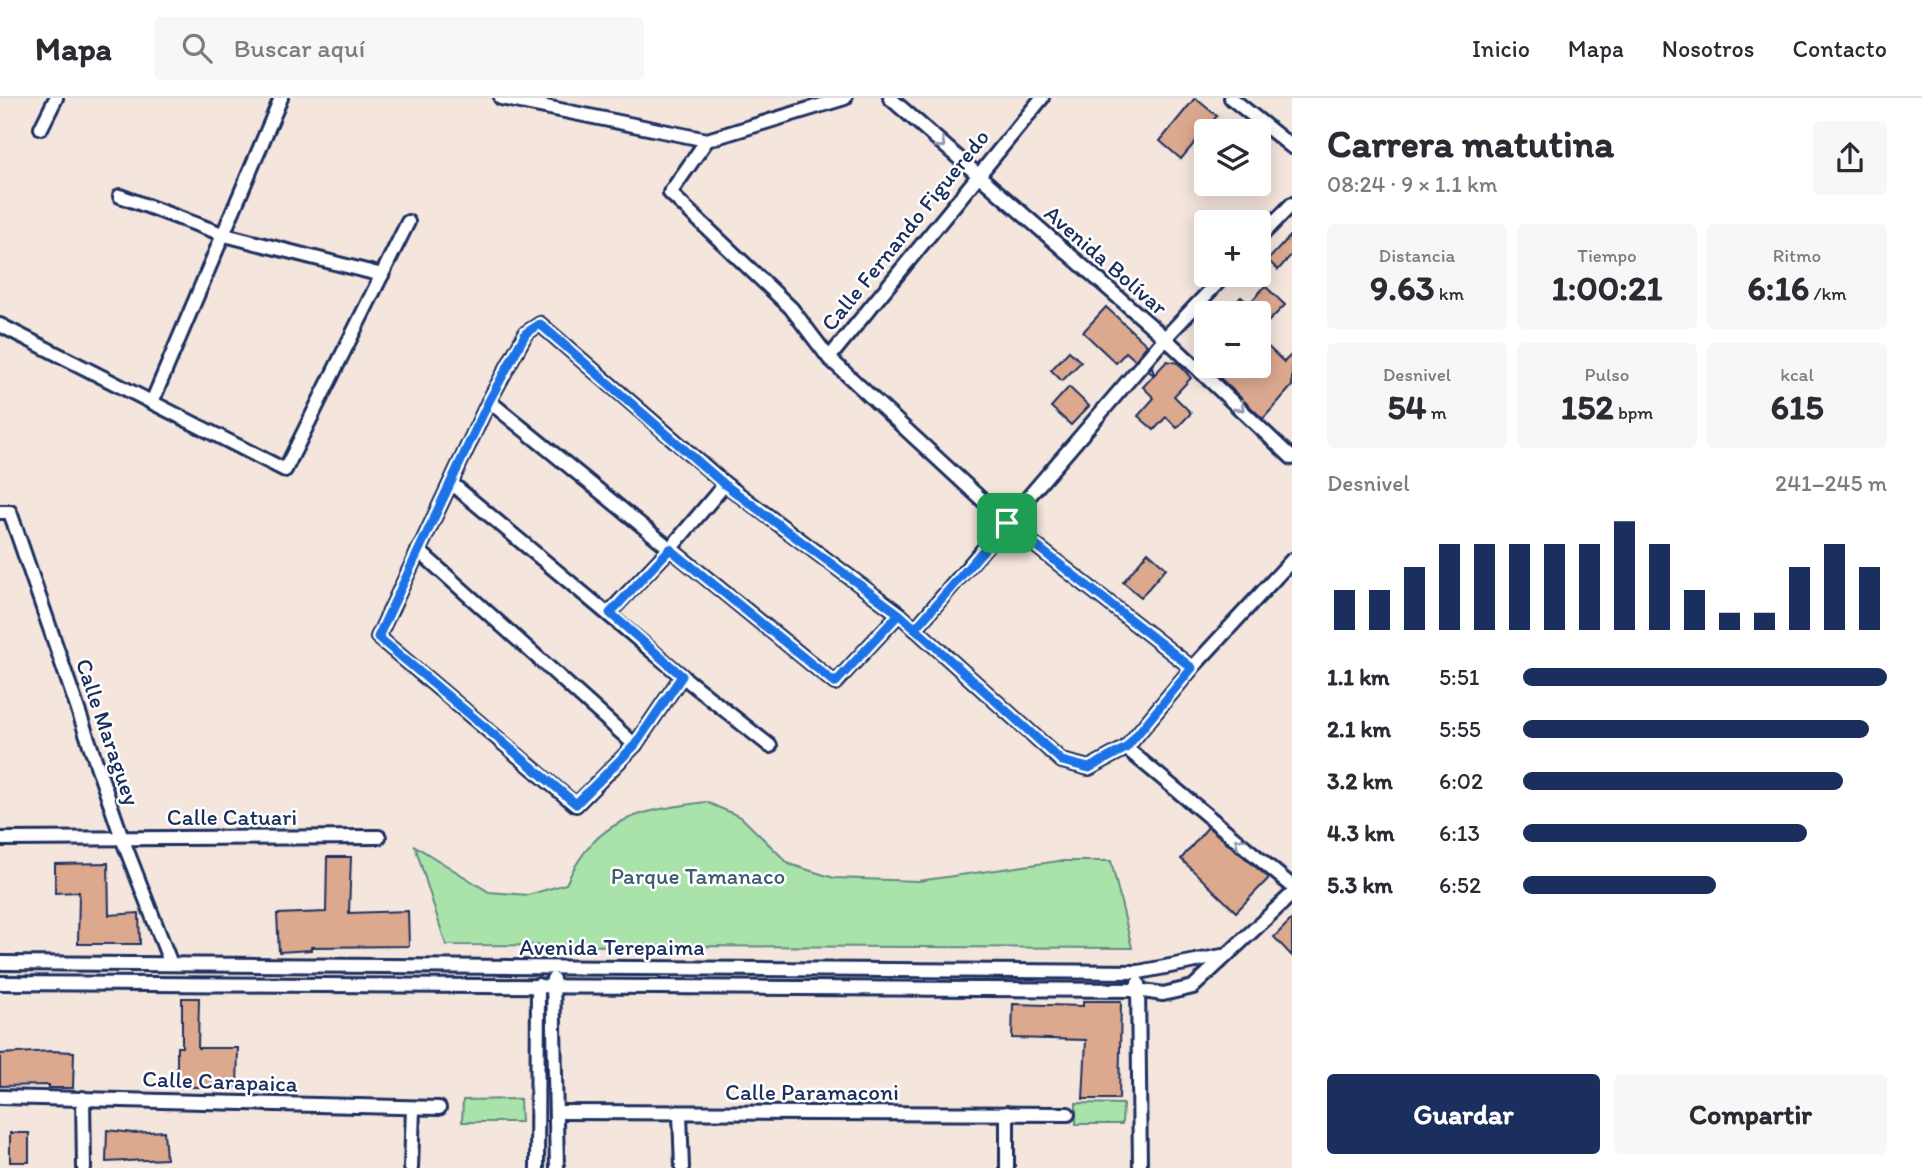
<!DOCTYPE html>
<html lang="es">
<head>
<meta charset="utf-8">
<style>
	:root { --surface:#fff; --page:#f7f7f7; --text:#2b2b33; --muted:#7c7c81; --line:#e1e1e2; --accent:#1b2f5e }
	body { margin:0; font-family:Itim,sans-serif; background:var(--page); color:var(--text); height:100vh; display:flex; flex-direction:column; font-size:26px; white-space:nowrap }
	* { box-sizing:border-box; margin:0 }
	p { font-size:23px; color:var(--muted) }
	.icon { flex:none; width:38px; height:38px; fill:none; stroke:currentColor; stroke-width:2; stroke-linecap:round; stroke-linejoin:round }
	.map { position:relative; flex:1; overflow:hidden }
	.panel { display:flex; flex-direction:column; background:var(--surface); width:630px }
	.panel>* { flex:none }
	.tools { position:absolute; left:1194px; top:21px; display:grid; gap:14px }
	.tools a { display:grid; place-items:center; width:77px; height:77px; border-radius:7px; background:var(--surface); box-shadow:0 4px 18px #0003; font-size:35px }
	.pin { position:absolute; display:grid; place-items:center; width:60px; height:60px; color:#fff; margin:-30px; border-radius:14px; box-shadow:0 4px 10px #0006 }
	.round { display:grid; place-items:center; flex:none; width:74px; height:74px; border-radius:7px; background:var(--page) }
	.head { display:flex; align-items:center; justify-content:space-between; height:119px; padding:0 35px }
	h1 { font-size:38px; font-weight:700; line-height:52px }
	.stats { display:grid; grid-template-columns:repeat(3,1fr); gap:10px; height:119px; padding:7px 35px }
	.stats div { display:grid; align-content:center; border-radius:7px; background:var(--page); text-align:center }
	.stats b { font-size:35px; font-weight:700 }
	.stats small { font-size:19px; font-weight:400 }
	.stats p { font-size:19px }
	.chart { height:196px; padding:14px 35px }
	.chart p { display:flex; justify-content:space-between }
	.chart svg { width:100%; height:126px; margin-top:7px; stroke:var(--accent); stroke-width:6 }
	.button { display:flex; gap:14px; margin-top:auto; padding:14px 35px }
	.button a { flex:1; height:80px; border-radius:7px; background:var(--accent); color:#fff; font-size:28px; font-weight:700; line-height:80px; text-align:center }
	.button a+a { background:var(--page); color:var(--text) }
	ul { padding:0 35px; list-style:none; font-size:23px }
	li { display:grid; grid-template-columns:112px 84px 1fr; align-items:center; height:52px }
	li i { height:18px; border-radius:9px; background:var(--accent) }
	header { display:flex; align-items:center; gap:42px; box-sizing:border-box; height:98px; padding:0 35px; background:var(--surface); border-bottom:2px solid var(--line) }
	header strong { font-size:33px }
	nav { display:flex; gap:38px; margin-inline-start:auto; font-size:24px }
	.search { width:490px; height:63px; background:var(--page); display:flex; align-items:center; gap:18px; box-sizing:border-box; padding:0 24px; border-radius:7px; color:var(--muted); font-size:26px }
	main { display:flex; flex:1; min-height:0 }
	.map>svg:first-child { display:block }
	.green { fill:#a9e3a9; stroke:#628984; stroke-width:2 }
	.building { fill:#dca98f; stroke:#1b2f5e; stroke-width:2 }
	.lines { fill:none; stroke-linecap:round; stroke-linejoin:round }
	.minor-casing { stroke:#1b2f5e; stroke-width:18 }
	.minor { stroke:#fff; stroke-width:12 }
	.oneway { stroke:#8d97ae }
	.route-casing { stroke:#fff; stroke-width:14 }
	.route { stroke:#1a73e8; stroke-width:9 }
	.labels { text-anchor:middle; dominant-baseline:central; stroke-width:5; stroke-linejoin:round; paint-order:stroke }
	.street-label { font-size:23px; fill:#1b2f5e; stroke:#fff }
	.park-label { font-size:23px; fill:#3e5c71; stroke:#fff }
</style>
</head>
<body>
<header>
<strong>Mapa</strong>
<div class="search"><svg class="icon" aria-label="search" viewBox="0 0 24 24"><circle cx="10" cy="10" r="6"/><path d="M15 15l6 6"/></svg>Buscar aquí</div>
<nav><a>Inicio</a><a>Mapa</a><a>Nosotros</a><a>Contacto</a></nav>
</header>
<main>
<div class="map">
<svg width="1292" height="1070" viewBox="0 0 1292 1070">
	<rect width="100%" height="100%" fill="#f4e5dd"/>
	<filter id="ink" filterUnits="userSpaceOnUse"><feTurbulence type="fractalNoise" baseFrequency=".0143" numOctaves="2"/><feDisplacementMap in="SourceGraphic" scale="14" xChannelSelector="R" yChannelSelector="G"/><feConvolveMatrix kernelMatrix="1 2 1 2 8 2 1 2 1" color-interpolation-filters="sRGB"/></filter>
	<g filter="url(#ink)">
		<g class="green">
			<path d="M706,704L741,719L789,766L834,780L918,783L1059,763H1111L1132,850L446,847L415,748L489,794L528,797L566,786C597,719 638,713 706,704Z"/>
			<path d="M520,1001L521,1024H462L463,1002Z"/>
			<path d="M1076,1005L1123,1006L1122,1026H1076Z"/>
		</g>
		<g class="building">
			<path d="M1195,0L1217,18L1181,61L1160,43Z"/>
			<path d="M1292,136V156L1278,172L1268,162Z"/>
			<path d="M1265,188L1285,207L1258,234V215H1226L1241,199L1249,206Z"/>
			<path d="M1106,209L1147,247L1135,262L1126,254L1116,265L1083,234Z"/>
			<path d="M1258,239L1284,264L1292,256V288L1263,321L1217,277L1225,268H1258Z"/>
			<path d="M1069,253L1081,264L1062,283L1051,272Z"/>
			<path d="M1167,263L1178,265L1191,280L1174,298L1191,315L1177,330L1166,319L1154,332L1138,318L1154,300L1143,289L1154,277L1148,273L1152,268L1154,277Z"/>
			<path d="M1069,289L1089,308L1071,327L1051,309Z"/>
			<path d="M1148,454L1166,470L1141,499L1123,484Z"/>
			<path d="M1208,729L1269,780L1236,814L1181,761Z"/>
			<path d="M327,759H351L349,815L408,813L409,848L311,849V852L279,854L277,816L326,814Z"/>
			<path d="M108,765L109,817L139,815L140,846H78L79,794L55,795V766Z"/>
			<path d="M1292,821V858L1274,839Z"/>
			<path d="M182,900H199L198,950H238L237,989H177V949H182Z"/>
			<path d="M1083,903H1121L1119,1001H1083L1086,942L1012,940L1013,906L1083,908Z"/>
			<path d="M51,953L74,954L73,990H49V987L0,988V956Z"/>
			<path d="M107,1032L133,1035L164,1033L166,1061L106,1064Z"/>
			<rect x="10" y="1035" width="19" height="29"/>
		</g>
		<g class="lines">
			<defs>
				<g id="minor">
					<path d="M501,0L707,42"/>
					<path d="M845,0L707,42L670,95L791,210L829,260L1007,425L1192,570"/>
					<path d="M890,0L1165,240L1292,360"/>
					<path d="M1231,0L1292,49"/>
					<path d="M41,30L56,0"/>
					<path d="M120,98L225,137L382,177"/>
					<path d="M1258,141L1292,106"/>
					<path d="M0,227L285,372L408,124"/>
					<path d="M829,260L1042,0"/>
					<path d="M489,303L835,585L899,516"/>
					<path d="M152,304L281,0"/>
					<path d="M451,385L682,578"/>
					<path d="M0,414H10L122,740L171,866"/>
					<path d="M418,452L635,647"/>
					<path d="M609,515L670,451L725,386"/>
					<path d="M915,531L1165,240L1225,177"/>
					<path d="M770,648L682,578L635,647L576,707L378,539L489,303L526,235L540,226L725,386L899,516L1062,663L1089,670L1126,650L1192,570L1292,462"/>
					<path d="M1126,650L1292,788"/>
					<path d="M0,741L379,739"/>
					<path d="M0,865L1139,874L1222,858"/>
					<path d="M553,881L557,1070"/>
					<path d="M0,885L1137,892L1163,896L1193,889L1292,796"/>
					<path d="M1138,885L1140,1070"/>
					<path d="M0,999L439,1010"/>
					<path d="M83,1000L84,1070"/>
					<path d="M557,1014L1068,1016"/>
					<path d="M1007,1015V1070"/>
					<path d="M680,1016L682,1070"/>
					<path d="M411,1070L413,1010"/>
					<path d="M537,1070L538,887"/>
				</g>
			</defs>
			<use href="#minor" class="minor-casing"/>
			<use href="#minor" class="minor"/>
		</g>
		<defs><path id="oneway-chevron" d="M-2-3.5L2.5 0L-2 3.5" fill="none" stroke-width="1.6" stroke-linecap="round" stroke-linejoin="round" transform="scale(1.75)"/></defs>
		<g class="oneway">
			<use href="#oneway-chevron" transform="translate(941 46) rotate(42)"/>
			<use href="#oneway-chevron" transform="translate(1240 309) rotate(43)"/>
			<use href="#oneway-chevron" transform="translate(1239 744) rotate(-140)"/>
		</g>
	</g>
	<g class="lines" filter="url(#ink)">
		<defs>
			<path id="route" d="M1007,425L915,531L899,516L724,386L540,226L526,235L489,303L378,539L576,706L635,647L682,578L610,515L670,451L835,585L899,516L1062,663L1089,670L1126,650L1192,570L1007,425"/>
		</defs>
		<use href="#route" class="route-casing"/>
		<use href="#route" class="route"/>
	</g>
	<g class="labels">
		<g class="street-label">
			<text transform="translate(905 132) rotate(-51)">Calle Fernando Figueredo</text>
			<text transform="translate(1106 162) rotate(41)">Avenida Bolívar</text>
			<text transform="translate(108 634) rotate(71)">Calle Maraguey</text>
			<text x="232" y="719">Calle Catuari</text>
			<text x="612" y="849">Avenida Terepaima</text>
			<text transform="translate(220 983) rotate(2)">Calle Carapaica</text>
			<text x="812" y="994">Calle Paramaconi</text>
		</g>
		<g class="park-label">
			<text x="698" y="778">Parque Tamanaco</text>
		</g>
	</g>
</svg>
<div class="tools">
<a><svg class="icon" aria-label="layers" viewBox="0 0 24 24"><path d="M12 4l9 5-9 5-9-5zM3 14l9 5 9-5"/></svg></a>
<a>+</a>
<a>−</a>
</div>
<div class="pin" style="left:1007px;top:425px;background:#1e9e55"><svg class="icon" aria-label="arrive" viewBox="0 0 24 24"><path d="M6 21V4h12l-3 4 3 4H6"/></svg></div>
</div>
<section class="panel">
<div class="head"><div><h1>Carrera matutina</h1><p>08:24 · 9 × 1.1 km</p></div><a class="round"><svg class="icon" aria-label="share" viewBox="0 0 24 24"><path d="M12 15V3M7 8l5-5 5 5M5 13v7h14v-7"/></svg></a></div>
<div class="stats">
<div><p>Distancia</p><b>9.63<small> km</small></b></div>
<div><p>Tiempo</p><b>1:00:21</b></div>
<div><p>Ritmo</p><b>6:16<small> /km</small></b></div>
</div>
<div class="stats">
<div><p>Desnivel</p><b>54<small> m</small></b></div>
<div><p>Pulso</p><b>152<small> bpm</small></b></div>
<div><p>kcal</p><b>615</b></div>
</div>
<div class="chart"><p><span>Desnivel</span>241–245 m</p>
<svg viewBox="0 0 160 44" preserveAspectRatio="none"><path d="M5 44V30M15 44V30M25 44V22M35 44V14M45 44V14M55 44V14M65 44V14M75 44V14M85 44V6M95 44V14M105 44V30M115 44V38M125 44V38M135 44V22M145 44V14M155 44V22"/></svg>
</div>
<ul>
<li><b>1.1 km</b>5:51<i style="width:100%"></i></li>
<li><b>2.1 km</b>5:55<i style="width:95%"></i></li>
<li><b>3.2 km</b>6:02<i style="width:88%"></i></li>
<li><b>4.3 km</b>6:13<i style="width:78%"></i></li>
<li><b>5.3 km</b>6:52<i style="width:53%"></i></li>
</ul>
<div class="button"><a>Guardar</a><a>Compartir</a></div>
</section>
</main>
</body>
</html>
